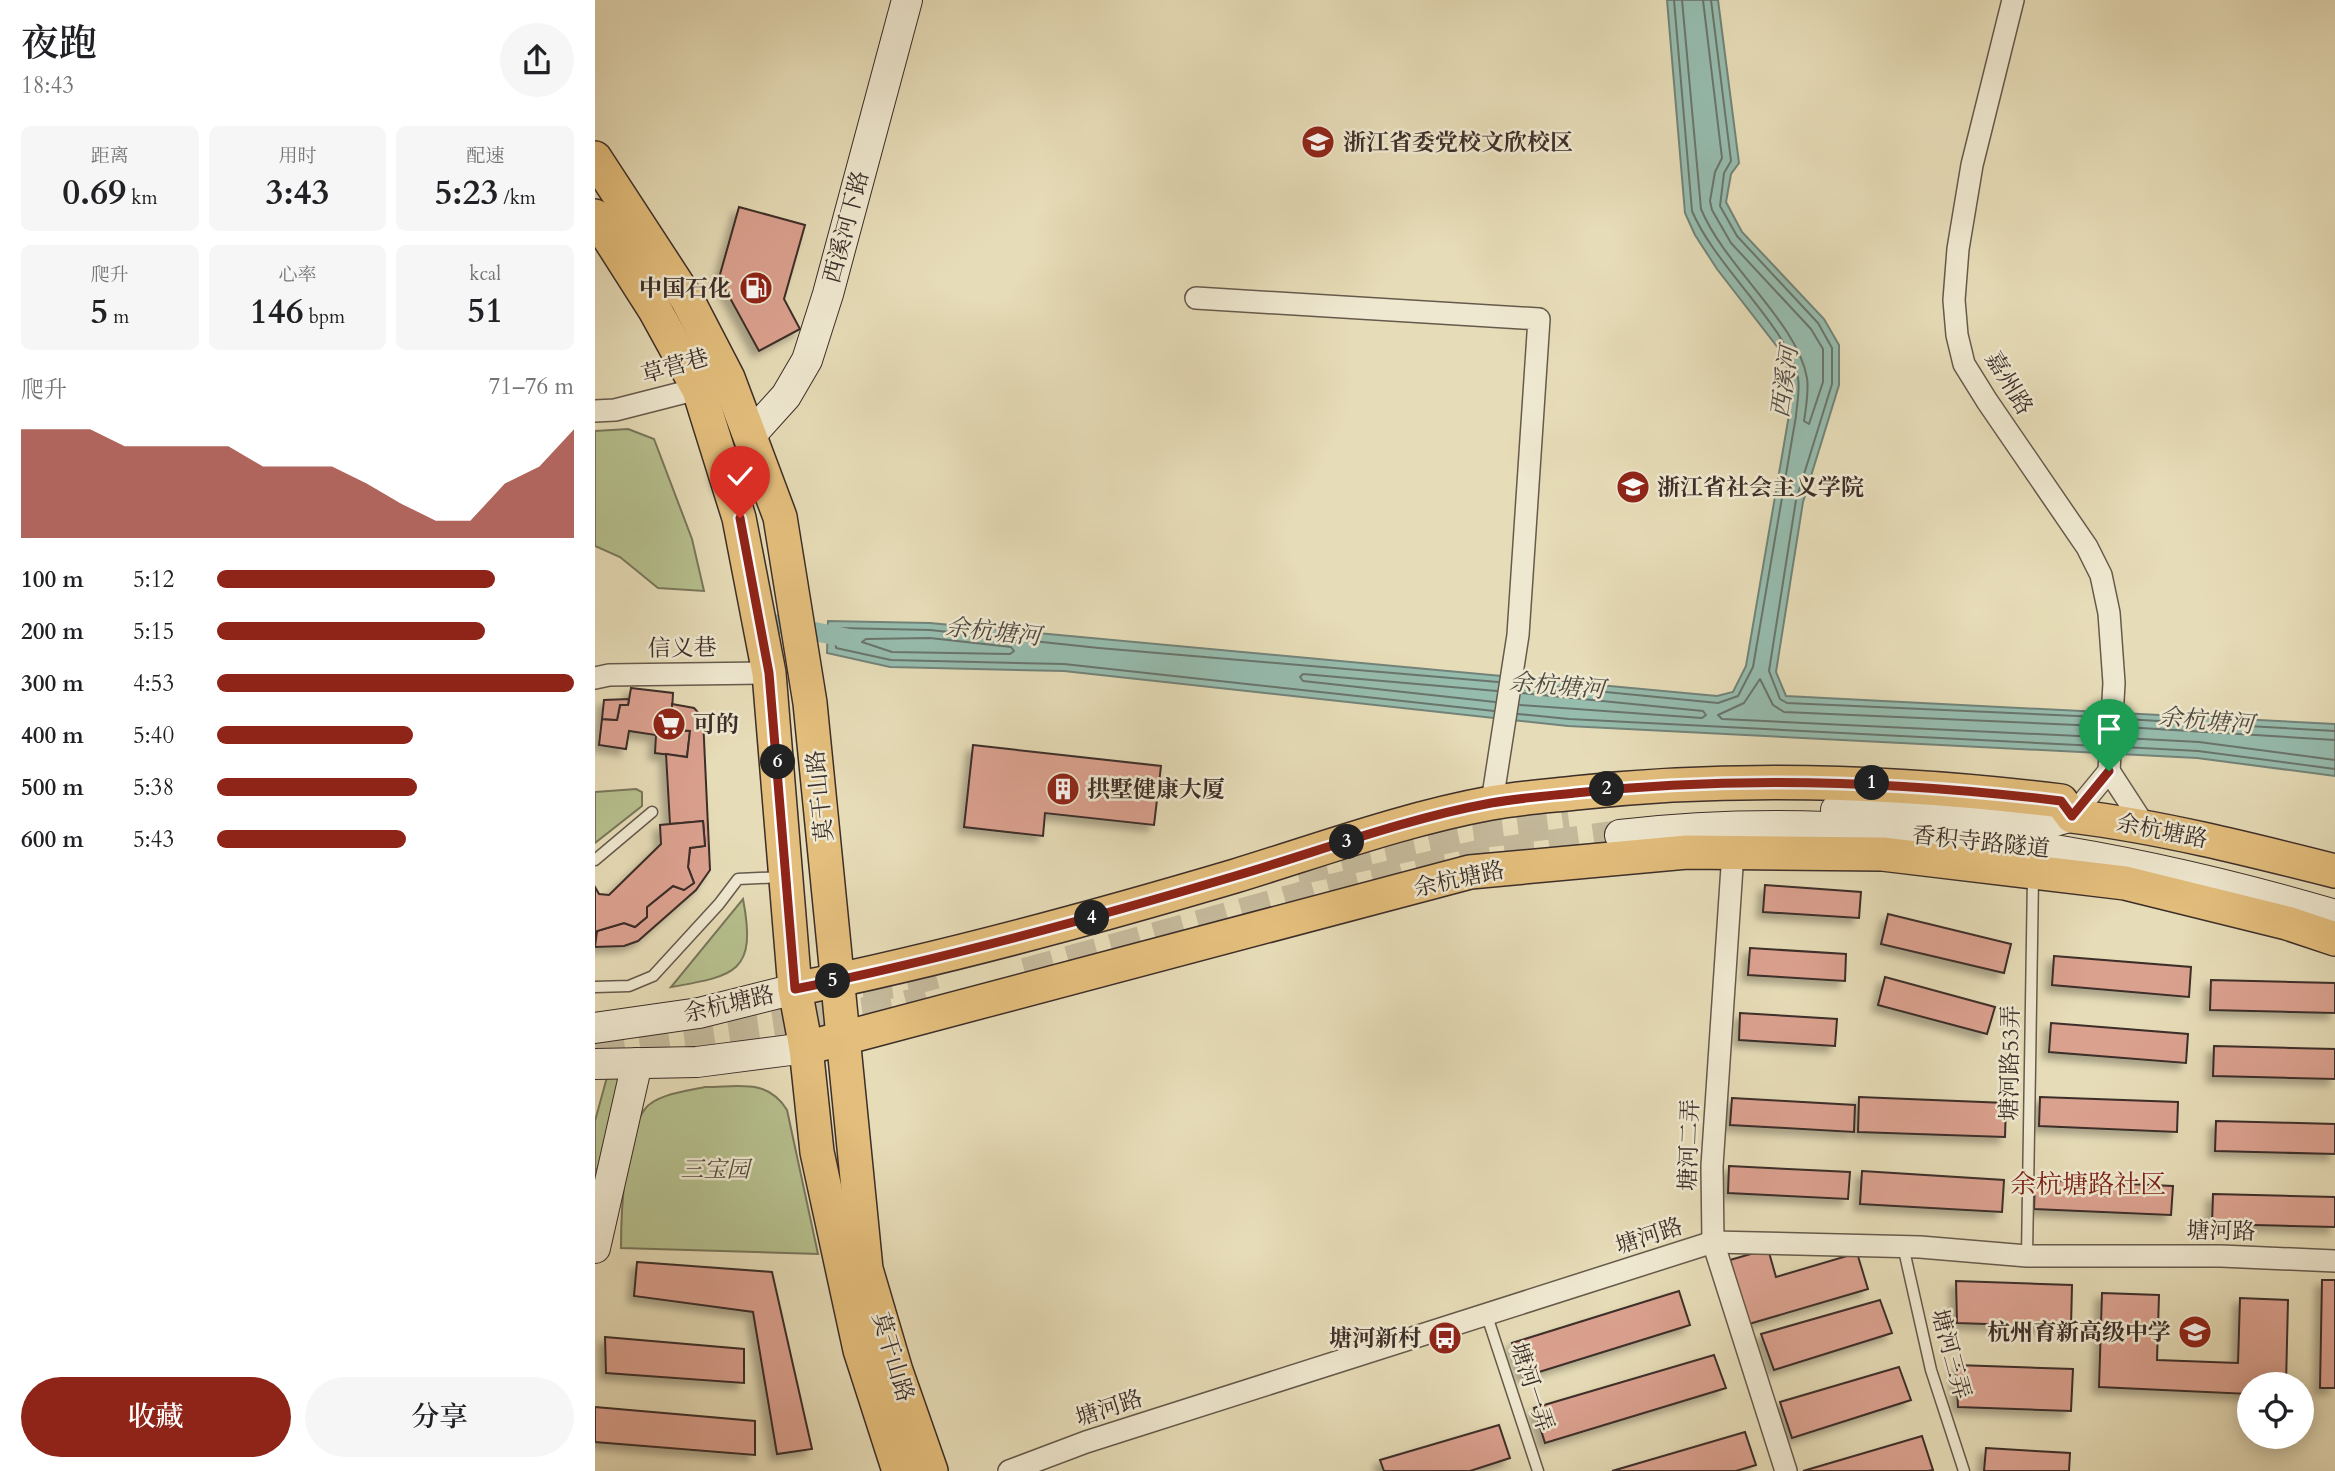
<!DOCTYPE html>
<html lang="zh">
<head>
<meta charset="utf-8">
<style>
	:root { --surface:#fff; --page:#f6f6f6; --text:#202124; --muted:#757577; --accent:#8f2418 }
	body { margin:0; font-family:Cardo,"Noto Serif SC",serif; background:var(--page); color:var(--text); height:100vh; display:flex; flex-direction:column; font-size:26px; white-space:nowrap }
	* { box-sizing:border-box; margin:0 }
	p { font-size:23px; color:var(--muted) }
	.icon { flex:none; width:38px; height:38px; fill:none; stroke:currentColor; stroke-width:2; stroke-linecap:round; stroke-linejoin:round }
	.map { position:relative; flex:1; overflow:hidden }
	.details { display:flex; flex-direction:column; background:var(--surface); width:595px }
	.details>* { flex:none }
	.tools { position:absolute; left:1642px; top:1372px; display:grid; gap:14px }
	.tools a { display:grid; place-items:center; width:77px; height:77px; border-radius:50%; background:var(--surface); box-shadow:0 4px 18px #0003; font-size:35px }
	.pin { position:absolute; display:grid; place-items:center; width:60px; height:60px; color:#fff; margin:-72px -30px; border-radius:50% 50% 50% 0; rotate:-45deg; box-shadow:0 0 7px #0007 }
	.pin .icon { rotate:45deg }
	.km { position:absolute; width:35px; height:35px; margin:-18px; border-radius:50%; background:#222; color:#fff; font-size:19px; line-height:35px; text-align:center }
	.round { display:grid; place-items:center; flex:none; width:74px; height:74px; border-radius:37px; background:var(--page) }
	.head { display:flex; align-items:center; justify-content:space-between; height:119px; padding:0 21px }
	h1 { font-size:38px; font-weight:600; line-height:52px }
	.figures { display:grid; grid-template-columns:repeat(3,1fr); gap:10px; height:119px; padding:7px 21px }
	.figures div { display:grid; align-content:center; border-radius:10px; background:var(--page); text-align:center }
	.figures b { font-size:35px; font-weight:600 }
	.figures small { font-size:19px; font-weight:400 }
	.figures p { font-size:19px }
	.chart { height:196px; padding:14px 21px }
	.chart p { display:flex; justify-content:space-between }
	.chart svg { width:100%; height:126px; margin-top:7px; fill:var(--accent); opacity:.7 }
	.primary-button { display:flex; gap:14px; margin-top:auto; padding:14px 21px }
	.primary-button a { flex:1; height:80px; border-radius:42px; background:var(--accent); color:#fff; font-size:28px; font-weight:600; line-height:80px; text-align:center }
	.primary-button a+a { background:var(--page); color:var(--text) }
	ul { padding:0 21px; list-style:none; font-size:23px }
	li { display:grid; grid-template-columns:112px 84px 1fr; align-items:center; height:52px }
	li i { height:18px; border-radius:9px; background:var(--accent) }
	main { display:flex; flex:1; min-height:0 }
	.map>svg:first-child { display:block }
	.green { fill:#b6c08e; stroke:#79775c; stroke-width:2 }
	.water { fill:#96bcae; stroke:#728379; stroke-width:2 }
	.lines { fill:none; stroke-linecap:round; stroke-linejoin:round }
	.shore { stroke:#69756c; stroke-width:2 }
	.canal { stroke:#96bcae; stroke-width:19 }
	.building { fill:#dba18f; stroke:#3c2e29; stroke-width:2; filter:url(#shadow) }
	.secondary-tunnel { stroke:#c4b99b; stroke-width:30; stroke-dasharray:30 15; stroke-linecap:butt }
	.lane-casing { stroke:#665a4c; stroke-width:13 }
	.street-casing { stroke:#665a4c; stroke-width:24 }
	.secondary-casing { stroke:#3c2e29; stroke-width:32 }
	.primary-casing { stroke:#3c2e29; stroke-width:36 }
	.lane { stroke:#efe8d0; stroke-width:10 }
	.street { stroke:#efe8d0; stroke-width:21 }
	.secondary { stroke:#efe8d0; stroke-width:30 }
	.primary { stroke:#e3be7c; stroke-width:33 }
	.route-casing { stroke:#fff; stroke-width:14 }
	.route { stroke:#8f2418; stroke-width:9 }
	.labels { text-anchor:middle; dominant-baseline:central; stroke-width:5; stroke-linejoin:round; paint-order:stroke }
	.poi-label { font-size:23px; font-weight:bold; fill:#3c2e29; stroke:#efe8d0; text-anchor:start }
	.street-label { font-size:23px; fill:#3c2e29; stroke:#efe8d0 }
	.park-label { font-size:23px; font-style:italic; fill:#544b3d; stroke:#efe8d0 }
	.water-label { font-size:24px; font-style:italic; fill:#4e4a44; stroke:#efe8d0 }
	.quarter-label { font-size:26px; fill:#7a1f14; stroke:#efe8d0 }
</style>
</head>
<body>
<main>
<section class="details">
<div class="head"><div><h1>夜跑</h1><p>18:43</p></div><a class="round"><svg class="icon" aria-label="share" viewBox="0 0 24 24"><path d="M12 15V3M7 8l5-5 5 5M5 13v7h14v-7"/></svg></a></div>
<div class="figures">
<div><p>距离</p><b>0.69<small> km</small></b></div>
<div><p>用时</p><b>3:43</b></div>
<div><p>配速</p><b>5:23<small> /km</small></b></div>
</div>
<div class="figures">
<div><p>爬升</p><b>5<small> m</small></b></div>
<div><p>心率</p><b>146<small> bpm</small></b></div>
<div><p>kcal</p><b>51</b></div>
</div>
<div class="chart"><p><span>爬升</span>71–76 m</p>
<svg viewBox="0 0 160 44" preserveAspectRatio="none"><path d="M0 44V6L10 6L20 6L30 12L40 12L50 12L60 12L70 19L80 19L90 19L100 25L110 32L120 38L130 38L140 25L150 19L160 6V44z"/></svg>
</div>
<ul>
<li><b>100 m</b>5:12<i style="width:78%"></i></li>
<li><b>200 m</b>5:15<i style="width:75%"></i></li>
<li><b>300 m</b>4:53<i style="width:100%"></i></li>
<li><b>400 m</b>5:40<i style="width:55%"></i></li>
<li><b>500 m</b>5:38<i style="width:56%"></i></li>
<li><b>600 m</b>5:43<i style="width:53%"></i></li>
</ul>
<div class="primary-button"><a>收藏</a><a>分享</a></div>
</section>
<div class="map">
<svg width="1740" height="1471" viewBox="0 0 1740 1471">
	<defs>
		<filter id="shadow"><feDropShadow dx="-6" dy="6" stdDeviation="3.5" flood-color="#0004"/></filter>
	</defs>
	<rect width="100%" height="100%" fill="#e6dcb7"/>
	<filter id="stains"><feTurbulence type="fractalNoise" baseFrequency=".00286" numOctaves="4"/><feColorMatrix values="0 0 0 0 .2 0 0 0 0 .09 0 0 0 0 .02 0 0 0 .5 -.17"/></filter>
	<radialGradient id="worn" r=".72"><stop offset=".6" stop-color="#630" stop-opacity="0"/><stop offset="1" stop-color="#630" stop-opacity=".3"/></radialGradient>
	<g class="green">
		<path d="M33,429L59,439L97,539L109,591L63,588L25,557L0,546V431Z"/>
		<path d="M41,789L47,792V806L0,843V792Z"/>
		<path d="M148,899C162,972 141,976 76,987Z"/>
		<path d="M30,1073L0,1177V1121L12,1077Z"/>
		<path d="M110,1087C144,1087 172,1078 192,1110L223,1254L26,1248C26,1214 29,1135 50,1109C61,1094 93,1091 110,1087Z"/>
	</g>
	<path class="water" d="M1072,0H1123L1144,163L1136,174L1131,202L1147,232L1229,319L1244,345V385L1208,502L1181,672L1191,696L1740,724V776L1602,758L973,726L469,671L295,667L232,653L233,621L335,623L1122,696L1138,692L1151,666L1194,415L1197,381L1187,353L1122,269L1100,235L1090,213Z"/>
	<g class="lines">
		<g class="shore">
			<path d="M1087,0L1106,209C1130,267 1202,322 1212,378C1214,391 1211,408 1209,421L1214,424L1228,382V349L1216,329L1136,243L1117,210L1115,201L1120,172L1127,158L1108,0"/>
			<path d="M1116,0L1136,161L1129,173L1125,206L1142,236L1223,323L1237,348V384L1201,500L1174,671L1185,699L1192,703L1505,717"/>
			<path d="M335,638L416,647L419,651L415,654L297,652L267,642L271,639Z"/>
			<path d="M928,684L1123,703L1143,696L1158,667L1201,416C1202,404 1205,390 1203,378C1193,326 1121,268 1097,211L1079,0"/>
			<path d="M900,702L708,681L705,677L708,674L902,691"/>
			<path d="M925,705L1107,718L1111,715L1108,711L926,693"/>
			<path d="M899,711L469,664L296,660L241,648L240,632L243,628L335,630L504,648L903,682"/>
			<path d="M923,714L974,719L1503,746"/>
			<path d="M1529,719L1740,731"/>
			<path d="M1529,727L1740,740"/>
			<path d="M1504,737L1127,719L1123,715L1149,703L1165,679L1178,705L1189,712L1504,726"/>
			<path d="M1528,738L1604,742L1740,760"/>
			<path d="M1528,747L1603,751L1740,769"/>
		</g>
		<path class="canal" d="M182,624L257,639"/>
	</g>
	<g class="building">
		<path d="M144,207L210,225L189,299L205,329L164,351L124,278Z"/>
		<path d="M36,688L78,693L77,712L86,716L83,730L95,731L92,757L60,753L61,735L34,731L31,749L4,745L7,719L22,720L25,705H33Z"/>
		<path d="M34,699L33,705H25L22,720L7,719L9,700Z"/>
		<path d="M77,704L99,708L108,718L115,870L101,890L43,941L29,946L0,947L2,931L29,923L40,927L52,917V907L78,886L89,890L99,883L93,867L95,848L110,846L108,821L75,824L71,754L92,757L95,731L83,730L86,716L77,712Z"/>
		<path d="M378,745L566,766L559,825L450,813L448,836L369,827Z"/>
		<path d="M108,821L110,846L95,848L93,867L99,883L89,890L78,886L52,907V917L40,927L29,923L2,931L0,938V887L4,894L14,895L66,844L65,825Z"/>
		<path d="M1170,885L1266,892L1264,918L1168,912Z"/>
		<path d="M1293,914L1416,944L1409,973L1286,944Z"/>
		<path d="M1155,948L1251,954L1250,981L1153,975Z"/>
		<path d="M1459,956L1596,967L1594,997L1457,985Z"/>
		<path d="M1290,977L1400,1007L1392,1034L1283,1005Z"/>
		<path d="M1616,980L1740,983V1013L1615,1010Z"/>
		<path d="M1145,1013L1242,1019L1240,1046L1144,1040Z"/>
		<path d="M1456,1023L1593,1034L1591,1063L1454,1052Z"/>
		<path d="M1619,1046L1740,1049V1079L1618,1076Z"/>
		<path d="M1264,1097L1411,1103L1410,1137L1263,1132Z"/>
		<path d="M1445,1097L1583,1102L1582,1132L1444,1126Z"/>
		<path d="M1137,1098L1260,1105L1259,1132L1135,1125Z"/>
		<path d="M1621,1121L1740,1124V1154L1620,1151Z"/>
		<path d="M1134,1166L1255,1172L1253,1199L1133,1193Z"/>
		<path d="M1267,1171L1409,1180L1407,1212L1265,1204Z"/>
		<path d="M1440,1180L1578,1186L1576,1215L1439,1209Z"/>
		<path d="M1618,1194L1740,1197V1227L1617,1224Z"/>
		<path d="M1173,1249L1181,1277L1262,1253L1273,1289L1154,1324L1135,1260Z"/>
		<path d="M42,1262L177,1272L217,1449L182,1454L158,1312L39,1296Z"/>
		<path d="M1727,1280H1740V1388H1725Z"/>
		<path d="M1361,1281L1477,1285L1476,1327L1362,1323Z"/>
		<path d="M1084,1291L1095,1325L928,1377L917,1343Z"/>
		<path d="M1507,1293L1564,1295L1562,1360L1643,1363L1645,1298L1693,1300L1691,1384H1654V1394L1504,1387Z"/>
		<path d="M1285,1300L1297,1333L1179,1370L1166,1334Z"/>
		<path d="M10,1337L149,1349V1383L11,1373Z"/>
		<path d="M1119,1355L1131,1388L950,1443L939,1408Z"/>
		<path d="M1361,1365L1478,1369L1476,1411L1363,1407Z"/>
		<path d="M1304,1367L1316,1400L1197,1438L1185,1402Z"/>
		<path d="M0,1407L160,1421V1455L0,1442Z"/>
		<path d="M904,1425L915,1458L875,1471H789L785,1460Z"/>
		<path d="M1150,1432L1161,1465L1141,1471H1017Z"/>
		<path d="M1327,1436L1338,1470L1333,1471H1208Z"/>
		<path d="M1391,1448L1475,1453L1474,1471H1389Z"/>
	</g>
	<g class="lines">
		<g class="secondary-tunnel">
			<path d="M702,870L864,836L974,822"/>
			<path d="M430,973L724,892L883,855L1025,835"/>
			<path d="M267,987L310,982L355,970"/>
			<path d="M0,1050L305,1007L332,1000"/>
		</g>
		<defs>
			<g id="lane">
				<path d="M0,860L57,812"/>
				<path d="M0,987L34,986L58,976L124,904L143,879L186,877"/>
				<path d="M1308,1246L1336,1370L1369,1471"/>
				<path d="M1432,1256L1438,877"/>
				<path d="M892,1316L943,1471"/>
			</g>
			<g id="street">
				<path d="M1418,0L1377,165L1363,249L1359,300L1362,335L1369,364L1392,401L1492,547L1506,575L1514,613L1519,683L1514,771L1477,816"/>
				<path d="M601,298L944,319L923,635L897,802"/>
				<path d="M0,411L20,410L114,386"/>
				<path d="M0,678L14,675L174,673"/>
				<path d="M1514,771L1551,828"/>
				<path d="M1138,852L1117,1166L1118,1242L1191,1471"/>
				<path d="M414,1471L491,1442L1118,1242L1325,1247L1432,1256H1626L1740,1261"/>
			</g>
			<g id="secondary">
				<path d="M154,437L191,396L212,360L233,294L312,0"/>
				<path d="M1241,810L1355,813L1449,824L1477,816"/>
				<path d="M1025,835C1262,807 1513,848 1740,915"/>
				<path d="M0,1028L104,1013L200,989"/>
				<path d="M0,1064L102,1062L211,1048"/>
				<path d="M0,1248L42,1063"/>
			</g>
			<g id="primary">
				<path d="M0,158L92,299L133,378L185,517L215,703L271,1269L301,1371L336,1471"/>
				<path d="M0,216L60,310L104,390L144,518L174,673L200,989L211,1048L222,1152L265,1350L304,1471"/>
				<path d="M200,989C349,959 495,919 640,876C725,850 809,819 896,803C924,798 952,796 980,793C1142,775 1304,781 1466,801L1477,816C1566,827 1653,849 1740,871"/>
				<path d="M211,1048L875,872L1092,852L1287,854L1530,883L1692,923L1740,939"/>
			</g>
		</defs>
		<use href="#lane" class="lane-casing"/>
		<use href="#street" class="street-casing"/>
		<use href="#secondary" class="secondary-casing"/>
		<use href="#primary" class="primary-casing"/>
		<use href="#lane" class="lane"/>
		<use href="#street" class="street"/>
		<use href="#secondary" class="secondary"/>
		<use href="#primary" class="primary"/>
	</g>
	<g class="lines">
		<defs>
			<path id="route" d="M145,518L174,673L200,989C349,959 495,919 640,876C725,851 809,819 896,803C924,798 952,796 980,793C1142,775 1304,781 1466,801L1477,816L1514,771"/>
		</defs>
		<use href="#route" class="route-casing"/>
		<use href="#route" class="route"/>
	</g>
	<defs>
		<symbol id="school-disc" viewBox="-11 -11 22 22"><circle r="9.5" fill="#8f2418" stroke="#efe8d0"/><path d="M0-5L7-2L0 1L-7-2ZM-4 1L0 2.5L4 1V4Q0 6-4 4Z" fill="#fff"/></symbol>
		<symbol id="fuel-disc" viewBox="-11 -11 22 22"><circle r="9.5" fill="#8f2418" stroke="#efe8d0"/><path d="M-5.5-6h7V0h2V4h1.3V-2.5L3-4.5l.8-.8L6-3V5H2.5V1h-1V6h-7ZM-4.2-4.7v3.2H.2V-4.7Z" fill="#fff"/></symbol>
		<symbol id="supermarket-disc" viewBox="-11 -11 22 22"><circle r="9.5" fill="#8f2418" stroke="#efe8d0"/><path d="M-6-5.5h2.5l.6 2H6L4.5 2H-2.5L-4.4-4H-6ZM-1.5 3.2a1.3 1.3 0 1 0 .1 0ZM3 3.2a1.3 1.3 0 1 0 .1 0Z" fill="#fff"/></symbol>
		<symbol id="building-disc" viewBox="-11 -11 22 22"><circle r="9.5" fill="#8f2418" stroke="#efe8d0"/><path d="M-4-6H4V6H1V3H-1V6H-4ZM-2.5-4.3h1.7v1.8h-1.7ZM.8-4.3h1.7v1.8H.8ZM-2.5-1h1.7V.8h-1.7ZM.8-1h1.7V.8H.8Z" fill="#fff"/></symbol>
		<symbol id="bus-disc" viewBox="-11 -11 22 22"><circle r="9.5" fill="#8f2418" stroke="#efe8d0"/><path d="M-5-6H5V4H4V6H2V4H-2V6H-4V4H-5ZM-3.5-4V0h7V-4ZM-3.5 1.2v1.5H-2V1.2ZM2 1.2v1.5H3.5V1.2Z" fill="#fff"/></symbol>
	</defs>
	<g fill-rule="evenodd">
		<use href="#school-disc" x="704" y="123" width="38" height="38"/>
		<use href="#fuel-disc" x="142" y="269" width="38" height="38"/>
		<use href="#school-disc" x="1019" y="468" width="38" height="38"/>
		<use href="#supermarket-disc" x="55" y="705" width="38" height="38"/>
		<use href="#building-disc" x="449" y="770" width="38" height="38"/>
		<use href="#school-disc" x="1581" y="1313" width="38" height="38"/>
		<use href="#bus-disc" x="831" y="1319" width="38" height="38"/>
	</g>
	<g class="labels">
		<g class="poi-label">
			<text x="748" y="142">浙江省委党校文欣校区</text>
			<text x="136" y="288" text-anchor="end">中国石化</text>
			<text x="1062" y="487">浙江省社会主义学院</text>
			<text x="98" y="724">可的</text>
			<text x="492" y="789">拱墅健康大厦</text>
			<text x="1576" y="1332" text-anchor="end">杭州育新高级中学</text>
			<text x="826" y="1338" text-anchor="end">塘河新村</text>
		</g>
		<g class="street-label">
			<text transform="translate(251 227) rotate(-75)">西溪河下路</text>
			<text transform="translate(80 366) rotate(-16)">草营巷</text>
			<text transform="translate(1414 383) rotate(59)">嘉州路</text>
			<text transform="translate(87 648) rotate(-1)">信义巷</text>
			<text transform="translate(225 796) rotate(-96)">莫干山路</text>
			<text transform="translate(1567 831) rotate(11)">余杭塘路</text>
			<text transform="translate(1386 842) rotate(6)">香积寺路隧道</text>
			<text transform="translate(864 879) rotate(-12)">余杭塘路</text>
			<text transform="translate(134 1004) rotate(-13)">余杭塘路</text>
			<text transform="translate(1415 1063) rotate(-89)">塘河路53弄</text>
			<text transform="translate(1094 1145) rotate(-88)">塘河二弄</text>
			<text transform="translate(1626 1231) rotate(1)">塘河路</text>
			<text transform="translate(1054 1236) rotate(-18)">塘河路</text>
			<text transform="translate(1356 1354) rotate(75)">塘河三弄</text>
			<text transform="translate(298 1357) rotate(73)">莫干山路</text>
			<text transform="translate(937 1387) rotate(72)">塘河一弄</text>
			<text transform="translate(514 1408) rotate(-18)">塘河路</text>
		</g>
		<g class="park-label">
			<text x="120" y="1169">三宝园</text>
		</g>
		<g class="water-label">
			<text transform="translate(1190 382) rotate(-82)">西溪河</text>
			<text transform="translate(398 632) rotate(6)">余杭塘河</text>
			<text transform="translate(962 686) rotate(5)">余杭塘河</text>
			<text transform="translate(1611 721) rotate(5)">余杭塘河</text>
		</g>
		<g class="quarter-label">
			<text x="1493" y="1184">余杭塘路社区</text>
		</g>
	</g>
	<rect width="100%" height="100%" filter="url(#stains)"/>
	<rect width="100%" height="100%" fill="url(#worn)"/>
</svg>
<div class="tools">
<a><svg class="icon" aria-label="locate" viewBox="0 0 24 24"><circle cx="12" cy="12" r="6"/><path d="M12 2v4M12 18v4M2 12h4M18 12h4"/></svg></a>
</div>
<div class="pin" style="left:1514px;top:771px;background:#1e9e55"><svg class="icon" aria-label="arrive" viewBox="0 0 24 24"><path d="M6 21V4h12l-3 4 3 4H6"/></svg></div>
<div class="pin" style="left:145px;top:518px;background:#d93025"><svg class="icon" aria-label="check" viewBox="0 0 24 24"><path d="M5 12l5 5 9-10"/></svg></div>
<b class="km" style="left:1277px;top:783px">1</b>
<b class="km" style="left:1012px;top:789px">2</b>
<b class="km" style="left:752px;top:842px">3</b>
<b class="km" style="left:497px;top:918px">4</b>
<b class="km" style="left:238px;top:981px">5</b>
<b class="km" style="left:183px;top:762px">6</b>
</div>
</main>
</body>
</html>
